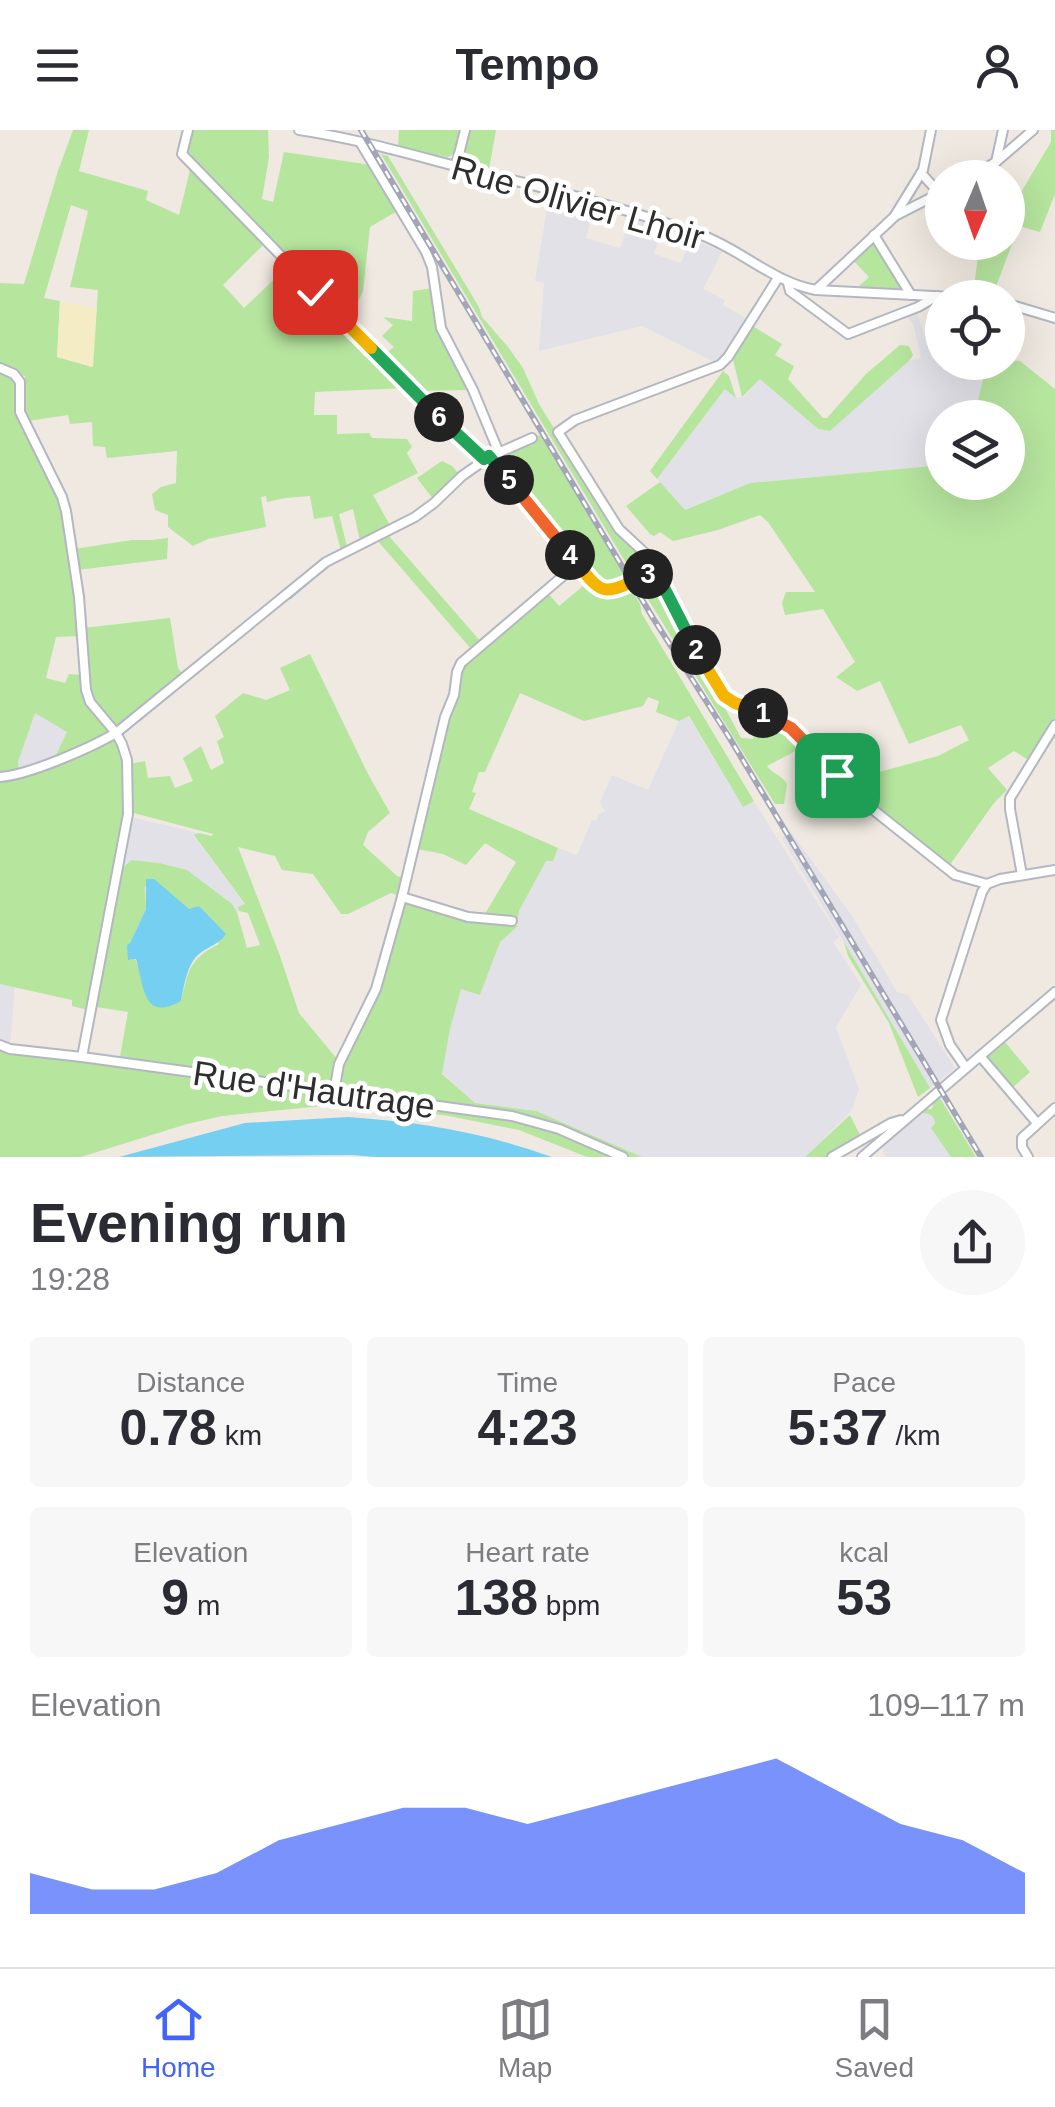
<!DOCTYPE html>
<html lang="en">
<head>
<meta charset="utf-8">
<style>
	:root { --surface:#fff; --page:#f7f7f7; --text:#2b2b33; --muted:#7c7c81; --line:#e1e1e2; --accent:#4264fb }
	body { margin:0; font-family:Arial,sans-serif; background:var(--page); color:var(--text); height:100vh; display:flex; flex-direction:column; font-size:38px; white-space:nowrap }
	* { box-sizing:border-box; margin:0 }
	p { font-size:32px; color:var(--muted) }
	.icon { flex:none; width:55px; height:55px; fill:none; stroke:currentColor; stroke-width:2; stroke-linecap:round; stroke-linejoin:round }
	.map { position:relative; height:1027px; overflow:hidden }
	.panel { display:flex; flex-direction:column; background:var(--surface); flex:1 }
	.panel>* { flex:none }
	.needle { width:65px; rotate:182deg }
	.buttons { position:absolute; left:925px; top:30px; display:grid; gap:20px }
	.buttons a { display:grid; place-items:center; width:100px; height:100px; border-radius:50%; background:var(--surface); box-shadow:0 10px 40px #0002; font-size:50px }
	.pin { position:absolute; display:grid; place-items:center; width:85px; height:85px; color:#fff; margin:-42px; border-radius:20px; box-shadow:0 5px 15px #0006 }
	.km { position:absolute; width:50px; height:50px; margin:-25px; border-radius:50%; background:#222; color:#fff; font-size:28px; line-height:50px; text-align:center }
	.round { display:grid; place-items:center; flex:none; width:105px; height:105px; border-radius:52px; background:var(--page) }
	.head { display:flex; align-items:center; justify-content:space-between; height:170px; padding:0 30px }
	h1 { font-size:55px; font-weight:800; line-height:75px }
	.figures { display:grid; grid-template-columns:repeat(3,1fr); gap:15px; height:170px; padding:10px 30px }
	.figures div { display:grid; align-content:center; border-radius:10px; background:var(--page); text-align:center }
	.figures b { font-size:50px; font-weight:800 }
	.figures small { font-size:28px; font-weight:400 }
	.figures p { font-size:28px }
	.chart { height:280px; padding:20px 30px }
	.chart p { display:flex; justify-content:space-between }
	.chart svg { width:100%; height:180px; margin-top:10px; fill:var(--accent); opacity:.7 }
	header { display:flex; justify-content:space-between; align-items:center; height:130px; padding:0 30px; background:var(--surface); font-size:45px; font-weight:800 }
	.tab-bar { display:flex; justify-content:space-around; align-items:center; height:140px; border-top:2px solid var(--line); background:var(--surface); font-size:28px; color:var(--muted) }
	.tab-bar a { display:grid; justify-items:center; gap:5px }
	.tab-bar .active { color:var(--accent) }
	.map>svg:first-child { display:block }
	.industrial { fill:#e3e1e8 }
	.green { fill:#b6e59e; fill-rule:evenodd }
	.sand { fill:#f3ecc5 }
	.water { fill:#75cff0 }
	.lines { fill:none; stroke-linecap:round; stroke-linejoin:round }
	.stream { stroke:#75cff0; stroke-width:2.5 }
	.minor-casing { stroke:#b4b7c1; stroke-width:12 }
	.minor { stroke:#fff; stroke-width:8 }
	.rail-casing { stroke:#a3a6b8; stroke-width:6 }
	.rail { stroke:#fff; stroke-width:2.5; stroke-dasharray:8; stroke-linecap:butt }
	.split-1-casing { stroke:#fff; stroke-width:20 }
	.split-2-casing { stroke:#fff; stroke-width:20 }
	.split-3-casing { stroke:#fff; stroke-width:20 }
	.split-4-casing { stroke:#fff; stroke-width:20 }
	.split-5-casing { stroke:#fff; stroke-width:20 }
	.split-6-casing { stroke:#fff; stroke-width:20 }
	.split-7-casing { stroke:#fff; stroke-width:20 }
	.split-8-casing { stroke:#fff; stroke-width:20 }
	.split-1 { stroke:#f0652b; stroke-width:12 }
	.split-2 { stroke:#f5b400; stroke-width:12 }
	.split-3 { stroke:#22a559; stroke-width:12 }
	.split-4 { stroke:#f5b400; stroke-width:12 }
	.split-5 { stroke:#f0652b; stroke-width:12 }
	.split-6 { stroke:#22a559; stroke-width:12 }
	.split-7 { stroke:#22a559; stroke-width:12 }
	.split-8 { stroke:#f5b400; stroke-width:12 }
	.labels { text-anchor:middle; dominant-baseline:central; stroke-width:9; stroke-linejoin:round; paint-order:stroke }
	.street-label { font-size:35px; fill:#2e2e2e; stroke:#fff }
</style>
</head>
<body>
<header><svg class="icon" aria-label="menu" viewBox="0 0 24 24"><path d="M4 6h16M4 12h16M4 18h16"/></svg>Tempo<svg class="icon" aria-label="person" viewBox="0 0 24 24"><circle cx="12" cy="8" r="4"/><path d="M4 21q1-7 8-7t8 7"/></svg></header>
<div class="map">
<svg width="1055" height="1027" viewBox="0 0 1055 1027">
	<rect width="100%" height="100%" fill="#efe9e1"/>
	<g class="industrial">
		<path d="M549,67L594,79L586,108L620,118L631,88L662,98L654,124L681,133L691,108L722,122L703,159L725,170L723,175L746,188L722,227L714,232L642,196L539,221L544,153L535,151Z"/>
		<path d="M916,180L932,229H942V232L987,233L974,287L942,288V335L751,353L684,380L657,349L726,258L736,268L744,267L760,249L818,299L830,301L909,231L921,228L914,196L906,184Z"/>
		<path d="M35,582L67,602L56,628L19,641L18,632Z"/>
		<path d="M688,586L743,677L754,671L839,807L833,812L861,855L836,897L859,959L852,980L806,1027H642L536,981L475,973L442,943L450,899L461,858L480,865L500,812L518,796L519,781L547,729L553,731L558,718L577,725L592,690L596,691L598,685L605,681L600,672L612,645L648,660L679,591Z"/>
		<path d="M131,687L199,703L194,706L245,775L238,777L239,781L237,782L232,774L159,733L132,730L122,737Z"/>
		<path d="M791,702L852,786L897,862L908,865L955,938L930,958L782,708Z"/>
		<path d="M0,854L15,856L10,917L0,912Z"/>
		<path d="M921,983L932,985L935,988V993L931,998L951,1027H886L882,1017Z"/>
	</g>
	<g class="green">
		<path d="M73,0H89L79,41L148,61L146,70L179,85L191,36L264,114L223,155L244,178L287,137L297,148L295,192L321,199L323,173L406,258L315,262L314,285H337V304L369,303L372,308L407,309L412,317L407,323L418,343L373,365L391,397L360,411L353,379L339,384L347,417L341,421L332,386L314,389L310,366L285,368L267,372L266,366L261,367L266,397L208,409L193,416L168,397V385L155,380L152,364L161,357L176,353L177,321L107,328L105,317L93,316L92,292L70,294L68,285L28,291C20,276 23,262 25,246L17,244V275L60,367L75,456L80,506L56,507L46,548L65,553L69,544L82,545C86,569 106,582 108,604L55,627L67,602L35,583L18,632L19,641L0,645V242L5,243L0,236V153L24,154L58,41ZM71,75L88,81L70,157L98,160L92,237L57,227L60,171L44,168Z"/>
		<path d="M191,0H268L269,27L262,69L273,72L284,22L371,35L399,80L370,97L363,161L348,193L184,24Z"/>
		<path d="M399,0H460L454,24L448,27L398,17Z"/>
		<path d="M469,0H496L489,39L464,33L463,30Z"/>
		<path d="M1051,0H1055V64L1040,102L1019,96L992,167L973,165L979,118L961,114L1008,112V84L1051,12Z"/>
		<path d="M381,24L388,26L479,177L482,187L508,217L523,238L539,274L618,402L643,425L647,437L643,443L635,448Z"/>
		<path d="M874,110L903,156V159L858,157L869,147L852,129Z"/>
		<path d="M433,158L438,201L468,260L416,261L383,226L394,217L382,206L393,195L383,187L412,191L413,161Z"/>
		<path d="M751,195L782,214L775,225L794,236L788,249L823,288H827L866,244L900,215L909,216L913,225L909,231L830,301L818,299L760,249L742,267L732,225Z"/>
		<path d="M1008,230L1020,231L1055,259V592L1030,631L1014,621L988,638L1007,660L994,673L949,736L879,681L852,655L861,642L872,644L938,626L969,610L961,595L909,614L880,551L857,561L836,547L855,532L823,479L785,485L782,473L786,462H815L768,392L760,385L718,400L673,411L660,402L654,406L650,404L626,376L660,352L685,380L750,353L942,335V352H1008V288L974,287L987,233L1008,232Z"/>
		<path d="M723,241L729,246L736,268L725,259L657,349L650,341Z"/>
		<path d="M540,305L628,451L615,457L598,456L497,333L499,325Z"/>
		<path d="M442,331L452,336L459,344L434,370L417,348Z"/>
		<path d="M388,405L481,512L472,520L377,410Z"/>
		<path d="M168,408L167,429L77,440L74,419L132,410H151Z"/>
		<path d="M649,451L660,456L741,608L753,609L761,586L785,598L805,616L767,636C772,644 782,645 787,654L784,674H775L638,453Z"/>
		<path d="M588,452L595,460L629,455L640,474L642,484L754,671L743,677L689,586L679,591L656,582L659,571L648,567L643,576L584,591L520,563L485,642H479L472,662L476,663L469,679L558,718L553,731H546L519,781L518,790L483,787L516,732L485,713L466,735L443,724L417,719L461,537L547,462L559,476Z"/>
		<path d="M170,488L178,538L185,547L117,598H115L89,565L83,498Z"/>
		<path d="M310,524L368,644L390,683L368,702L363,715L397,746L404,748L399,766L391,763L348,784H341L313,744L282,740L275,726L238,717L280,826L299,883L337,929L335,934L341,937L380,857L404,771L474,791L518,796L500,812L480,865L461,859L450,899L442,944L475,973L536,981L642,1027H587L519,1000L449,986L375,977L331,975L222,986L187,994L81,1027H0V915L119,932L128,882L90,876L88,880L72,876V870L0,854V650L115,609C135,638 123,702 117,736L123,737L132,730L159,733L187,740L232,774L237,782L247,818L260,815L248,783L239,781L238,777L245,774L194,705L199,703L212,706L213,704L130,682L129,634L145,631L148,648L170,646L175,658L193,651L183,628L201,616L211,640L224,633L217,611L224,607L215,586L243,563L266,570L290,560L280,538ZM145,756L189,779L219,814C189,829 189,839 181,871L138,836L135,829L129,830L130,813L146,779Z"/>
		<path d="M844,812L930,958L918,967L889,893L848,826Z"/>
		<path d="M1004,911L1030,942L1011,959L984,928Z"/>
		<path d="M940,968L976,1027H951L931,998L935,993C934,984 929,984 921,983L926,979H932L934,972Z"/>
		<path d="M850,985L861,1007L827,1027H805Z"/>
	</g>
	<path class="sand" d="M60,171L97,178L93,237L57,227Z"/>
	<g class="water">
		<path d="M146,749H154L189,779L199,776L226,804C218,815 209,816 199,824C187,834 184,856 181,871C142,893 144,854 136,829L128,830L127,815L130,813L146,779Z"/>
		<path d="M348,987C421,992 482,1002 552,1027H376L352,1025L119,1027L245,993Z"/>
	</g>
	<g class="lines">
		<path class="stream" d="M290,468L331,433"/>
		<defs>
			<g id="minor">
				<path d="M188,0L182,24L428,277L484,329"/>
				<path d="M299,0C354,8 409,24 463,38C542,57 622,77 699,104C741,119 772,152 816,160L972,168"/>
				<path d="M360,12L426,122L432,137L441,198L473,260L499,323"/>
				<path d="M996,32L1003,0"/>
				<path d="M456,36L465,0"/>
				<path d="M921,43L940,64"/>
				<path d="M969,48L996,32L1033,0"/>
				<path d="M897,85L942,62"/>
				<path d="M874,105L911,165"/>
				<path d="M778,148L728,227L720,235L575,290L558,302L619,399L648,426L717,557L729,570L764,584L791,598L876,682L955,745L987,754L1000,749L1055,740"/>
				<path d="M788,153L790,161L848,204L918,177L937,166"/>
				<path d="M816,160L894,87L923,40L931,0"/>
				<path d="M1008,174L1055,188"/>
				<path d="M0,238L14,244L20,252V282L62,367L66,381L79,467L86,560L90,572L116,603L122,614L127,630L128,684L82,927"/>
				<path d="M532,308L489,327L597,458C618,465 637,450 655,440"/>
				<path d="M0,647C29,645 90,618 116,603L326,432L415,387L434,373L462,346L489,327"/>
				<path d="M1022,745L1010,679V668L1055,595"/>
				<path d="M402,767L468,787L512,791"/>
				<path d="M0,915L10,919L82,927L512,986L559,999L623,1027"/>
				<path d="M980,926L1037,993"/>
				<path d="M966,938L950,915L941,890L982,762L987,754"/>
				<path d="M334,962L339,934L376,859L402,767L445,587L454,565L457,542L461,533L577,434"/>
				<path d="M832,1027L891,993L901,990"/>
				<path d="M862,1027L1055,862"/>
				<path d="M1028,1027L1022,1017V1008L1055,978"/>
			</g>
		</defs>
		<use href="#minor" class="minor-casing"/>
		<use href="#minor" class="minor"/>
		<defs>
			<path id="rail" d="M361,0L653,488L729,607L981,1027"/>
		</defs>
		<use href="#rail" class="rail-casing"/>
		<use href="#rail" class="rail"/>
	</g>
	<g class="lines">
		<defs>
			<path id="split-1" d="M763,583L791,598L837,645"/>
			<path id="split-2" d="M696,520L724,566L735,573L763,583"/>
			<path id="split-3" d="M648,444L655,440L696,520"/>
			<path id="split-4" d="M570,425C604,466 599,468 648,444"/>
			<path id="split-5" d="M509,350L570,425"/>
			<path id="split-6" d="M439,287L484,329L489,326L509,350"/>
			<path id="split-7" d="M371,218L439,287"/>
			<path id="split-8" d="M315,162L371,218"/>
		</defs>
		<use href="#split-1" class="split-1-casing"/>
		<use href="#split-2" class="split-2-casing"/>
		<use href="#split-3" class="split-3-casing"/>
		<use href="#split-4" class="split-4-casing"/>
		<use href="#split-5" class="split-5-casing"/>
		<use href="#split-6" class="split-6-casing"/>
		<use href="#split-7" class="split-7-casing"/>
		<use href="#split-8" class="split-8-casing"/>
		<use href="#split-1" class="split-1"/>
		<use href="#split-2" class="split-2"/>
		<use href="#split-3" class="split-3"/>
		<use href="#split-4" class="split-4"/>
		<use href="#split-5" class="split-5"/>
		<use href="#split-6" class="split-6"/>
		<use href="#split-7" class="split-7"/>
		<use href="#split-8" class="split-8"/>
	</g>
	<g class="labels">
		<g class="street-label">
			<text transform="translate(578 72) rotate(16)">Rue Olivier Lhoir</text>
			<text transform="translate(314 959) rotate(8)">Rue d'Hautrage</text>
		</g>
	</g>
</svg>
<div class="buttons">
<a><svg class="needle" viewBox="-14 -14 28 28"><path d="M0-13l5 13h-10z" fill="#e53935"/><path d="M0 13l5-13h-10z" fill="#7c7c81"/></svg></a>
<a><svg class="icon" aria-label="locate" viewBox="0 0 24 24"><circle cx="12" cy="12" r="6"/><path d="M12 2v4M12 18v4M2 12h4M18 12h4"/></svg></a>
<a><svg class="icon" aria-label="layers" viewBox="0 0 24 24"><path d="M12 4l9 5-9 5-9-5zM3 14l9 5 9-5"/></svg></a>
</div>
<div class="pin" style="left:837px;top:645px;background:#1e9e55"><svg class="icon" aria-label="arrive" viewBox="0 0 24 24"><path d="M6 21V4h12l-3 4 3 4H6"/></svg></div>
<div class="pin" style="left:315px;top:162px;background:#d93025"><svg class="icon" aria-label="check" viewBox="0 0 24 24"><path d="M5 12l5 5 9-10"/></svg></div>
<b class="km" style="left:763px;top:583px">1</b>
<b class="km" style="left:696px;top:520px">2</b>
<b class="km" style="left:648px;top:444px">3</b>
<b class="km" style="left:570px;top:425px">4</b>
<b class="km" style="left:509px;top:350px">5</b>
<b class="km" style="left:439px;top:287px">6</b>
</div>
<section class="panel">
<div class="head"><div><h1>Evening run</h1><p>19:28</p></div><a class="round"><svg class="icon" aria-label="share" viewBox="0 0 24 24"><path d="M12 15V3M7 8l5-5 5 5M5 13v7h14v-7"/></svg></a></div>
<div class="figures">
<div><p>Distance</p><b>0.78<small> km</small></b></div>
<div><p>Time</p><b>4:23</b></div>
<div><p>Pace</p><b>5:37<small> /km</small></b></div>
</div>
<div class="figures">
<div><p>Elevation</p><b>9<small> m</small></b></div>
<div><p>Heart rate</p><b>138<small> bpm</small></b></div>
<div><p>kcal</p><b>53</b></div>
</div>
<div class="chart"><p><span>Elevation</span>109–117 m</p>
<svg viewBox="0 0 160 44" preserveAspectRatio="none"><path d="M0 44V34L10 38L20 38L30 34L40 26L50 22L60 18L70 18L80 22L90 18L100 14L110 10L120 6L130 14L140 22L150 26L160 34V44z"/></svg>
</div>
</section>
<nav class="tab-bar">
<a class="active"><svg class="icon" aria-label="home" viewBox="0 0 24 24"><path d="M3 11l9-7 9 7M6 9v11h12V9"/></svg>Home</a>
<a><svg class="icon" aria-label="map" viewBox="0 0 24 24"><path d="M3 6l6-2 6 2 6-2v14l-6 2-6-2-6 2zM9 4v14M15 6v14"/></svg>Map</a>
<a><svg class="icon" aria-label="saved" viewBox="0 0 24 24"><path d="M7 4h10v16l-5-4-5 4z"/></svg>Saved</a>
</nav>
</body>
</html>
